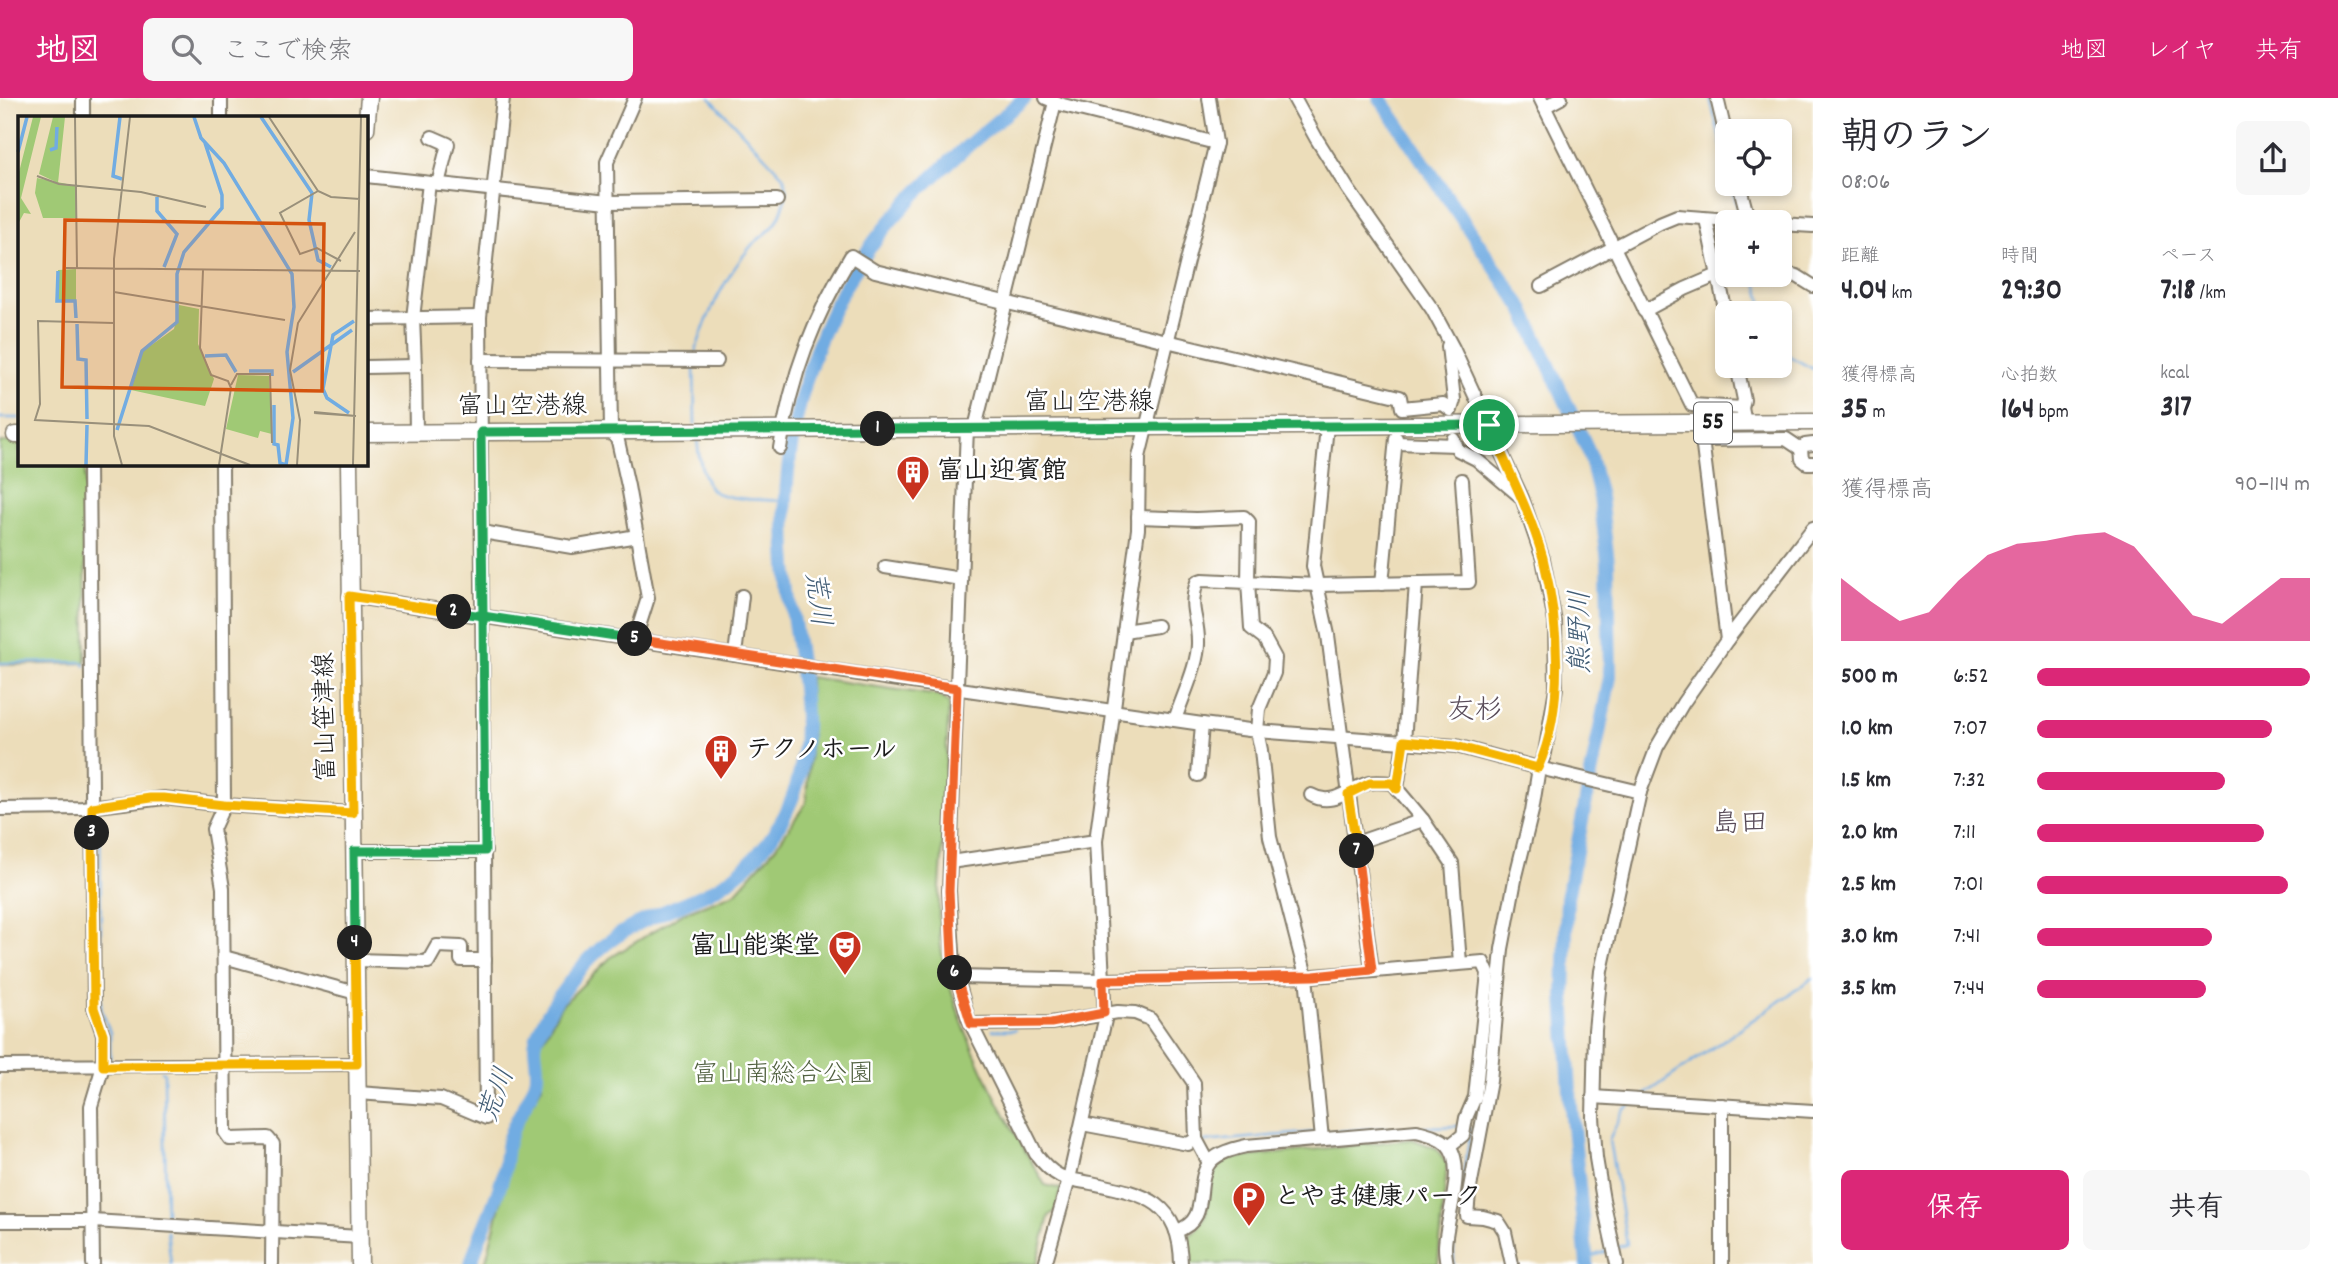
<!DOCTYPE html>
<html lang="ja">
<head>
<meta charset="utf-8">
<style>
	:root { --surface:#fff; --page:#f7f7f7; --text:#2b2b33; --muted:#7c7c81; --accent:#db2777 }
	body { margin:0; font-family:Dekko,"Klee One",sans-serif; background:var(--page); color:var(--text); height:100vh; display:flex; flex-direction:column; font-size:26px; white-space:nowrap }
	* { box-sizing:border-box; margin:0 }
	p { font-size:23px; color:var(--muted) }
	.icon { flex:none; width:38px; height:38px; fill:none; stroke:currentColor; stroke-width:2; stroke-linecap:round; stroke-linejoin:round }
	.map { position:relative; flex:1; overflow:hidden }
	.panel { display:flex; flex-direction:column; background:var(--surface); width:525px }
	.panel>* { flex:none }
	.controls { position:absolute; left:1715px; top:21px; display:grid; gap:14px }
	.controls a { display:grid; place-items:center; width:77px; height:77px; border-radius:10px; background:var(--surface); box-shadow:0 4px 10px #0003; font-size:35px }
	.pin { position:absolute; display:grid; place-items:center; width:60px; height:60px; color:#fff; margin:-30px; border:4px solid #fff; border-radius:50%; box-shadow:0 2px 7px #0007 }
	.km { position:absolute; width:35px; height:35px; margin:-18px; border-radius:50%; background:#222; color:#fff; font-size:19px; line-height:35px; text-align:center }
	.round { display:grid; place-items:center; flex:none; width:74px; height:74px; border-radius:10px; background:var(--page) }
	.summary { display:flex; align-items:center; justify-content:space-between; height:119px; padding:0 28px }
	h1 { font-size:38px; font-weight:800; line-height:52px }
	.stats { display:grid; grid-template-columns:repeat(3,1fr); gap:10px; height:119px; padding:7px 28px }
	.stats div { display:grid; align-content:center }
	.stats b { font-size:30px; font-weight:800 }
	.stats small { font-size:19px; font-weight:400 }
	.stats p { font-size:19px }
	.chart { height:196px; padding:14px 28px }
	.chart p { display:flex; justify-content:space-between }
	.chart svg { width:100%; height:126px; margin-top:7px; fill:var(--accent); opacity:.7 }
	.action { display:flex; gap:14px; margin-top:auto; padding:14px 28px }
	.action a { flex:1; height:80px; border-radius:10px; background:var(--accent); color:#fff; font-size:28px; font-weight:800; line-height:80px; text-align:center }
	.action a+a { background:var(--page); color:var(--text) }
	ul { padding:0 28px; list-style:none; font-size:23px }
	li { display:grid; grid-template-columns:112px 84px 1fr; align-items:center; height:52px }
	li i { height:18px; border-radius:9px; background:var(--accent) }
	header { display:flex; align-items:center; gap:42px; box-sizing:border-box; height:98px; padding:0 35px; background:var(--accent); color:#fff }
	header strong { font-size:33px }
	nav { display:flex; gap:38px; margin-inline-start:auto; font-size:24px }
	.search { width:490px; height:63px; background:var(--page); display:flex; align-items:center; gap:18px; box-sizing:border-box; padding:0 24px; border-radius:10px; color:var(--muted); font-size:26px }
	main { display:flex; flex:1; min-height:0 }
	.map>svg:first-child { display:block }
	.green { fill:#a0c975; stroke:#5e7248; stroke-width:2 }
	.lines { fill:none; stroke-linecap:round; stroke-linejoin:round }
	.stream { stroke:#71ace2; stroke-width:2.5 }
	.river { stroke:#71ace2; stroke-width:14 }
	.minor-casing { stroke:#847c6b; stroke-width:16 }
	.major-casing { stroke:#847c6b; stroke-width:19 }
	.minor { stroke:#fff; stroke-width:12 }
	.major { stroke:#fff; stroke-width:16 }
	.split-1-casing { stroke:#fff; stroke-width:14 }
	.split-2-casing { stroke:#fff; stroke-width:14 }
	.split-3-casing { stroke:#fff; stroke-width:14 }
	.split-4-casing { stroke:#fff; stroke-width:14 }
	.split-5-casing { stroke:#fff; stroke-width:14 }
	.split-6-casing { stroke:#fff; stroke-width:14 }
	.split-7-casing { stroke:#fff; stroke-width:14 }
	.split-8-casing { stroke:#fff; stroke-width:14 }
	.split-1 { stroke:#22a559; stroke-width:9 }
	.split-2 { stroke:#22a559; stroke-width:9 }
	.split-3 { stroke:#f5b400; stroke-width:9 }
	.split-4 { stroke:#f5b400; stroke-width:9 }
	.split-5 { stroke:#22a559; stroke-width:9 }
	.split-6 { stroke:#f0652b; stroke-width:9 }
	.split-7 { stroke:#f0652b; stroke-width:9 }
	.split-8 { stroke:#f5b400; stroke-width:9 }
	.labels { text-anchor:middle; dominant-baseline:central; stroke-width:5; stroke-linejoin:round; paint-order:stroke }
	.shield { fill:#fff; stroke:#606060; stroke-width:2 }
	.shield-label { font-size:24px; font-weight:bold; fill:#1c1c1c }
	.street-label { font-size:26px; fill:#1c1c1c; stroke:#fff }
	.poi-label { font-size:26px; font-weight:bold; fill:#1c1c1c; stroke:#fff; text-anchor:start }
	.park-label { font-size:26px; fill:#516140; stroke:#fff }
	.water-label { font-size:28px; font-style:italic; fill:#425d75; stroke:#fff }
	.neighbourhood-label { font-size:28px; fill:#5a4d5a; stroke:#fff }
	.inset-river { fill:none; stroke:#71ace2; stroke-width:3.5 }
	.inset-road { fill:none; stroke:#99907b; stroke-width:2 }
	.view { fill:#d4530e; fill-opacity:0.15; stroke:#d4530e; stroke-width:3.5 }
	.inset-edge { fill:none; stroke:#1c1c1c; stroke-width:3.5 }
</style>
</head>
<body>
<header>
<strong>地図</strong>
<div class="search"><svg class="icon" aria-label="search" viewBox="0 0 24 24"><circle cx="10" cy="10" r="6"/><path d="M15 15l6 6"/></svg>ここで検索</div>
<nav><a>地図</a><a>レイヤ</a><a>共有</a></nav>
</header>
<main>
<div class="map">
<svg width="1813" height="1166" viewBox="0 0 1813 1166">
	<rect width="100%" height="100%" fill="#fff"/>
	<filter id="ink" filterUnits="userSpaceOnUse"><feTurbulence type="fractalNoise" baseFrequency=".0143" numOctaves="2"/><feDisplacementMap in="SourceGraphic" scale="14" xChannelSelector="R" yChannelSelector="G"/><feConvolveMatrix kernelMatrix="1 2 1 2 8 2 1 2 1" color-interpolation-filters="sRGB"/></filter>
	<filter id="wash" filterUnits="userSpaceOnUse"><feTurbulence type="fractalNoise" baseFrequency=".00686" numOctaves="4" result="noise"/><feDisplacementMap in="SourceGraphic" scale="28" xChannelSelector="R" yChannelSelector="G"/><feGaussianBlur stdDeviation="1.57" result="paint"/><feColorMatrix in="noise" values="0 0 0 0 0 0 0 0 0 0 0 0 0 0 0 0 0 1.4 0 .05"/><feComposite in="paint" operator="in"/></filter>
	<g filter="url(#wash)">
		<rect width="100%" height="100%" fill="#ecddba"/>
		<g class="green">
			<path d="M0,344H19V366H85L86,565L0,567Z"/>
			<path d="M809,579L940,598L949,606C946,657 944,708 942,760C940,791 936,824 942,855C958,937 1003,1016 1045,1087L1061,1091L1056,1112L1049,1118L1037,1166H485L503,1096L512,1043L542,988L538,950L561,908L610,860L683,815L735,795L776,749L806,705L811,640Z"/>
			<path d="M1412,1041L1436,1050L1447,1066L1438,1166H1190L1189,1138C1213,1122 1205,1101 1213,1078C1215,1072 1222,1066 1227,1061Z"/>
		</g>
		<g class="lines">
			<g class="stream">
				<path d="M1710,0L1727,70"/>
				<path d="M1731,86L1740,118"/>
				<path d="M1755,177L1765,215"/>
				<path d="M1780,253L1813,271"/>
				<path d="M694,260C704,221 725,179 751,148C758,140 769,135 775,126C783,115 790,91 784,79L710,0"/>
				<path d="M694,267L695,326"/>
				<path d="M0,320H19"/>
				<path d="M697,340C698,354 702,383 713,393C725,402 768,402 785,403"/>
				<path d="M0,565L83,564L85,568"/>
				<path d="M100,719L101,910L110,935V963"/>
				<path d="M993,932H1015"/>
				<path d="M162,973L164,975L166,1123"/>
				<path d="M1643,998L1813,880"/>
				<path d="M1423,1029L1462,1028"/>
				<path d="M1325,1034L1385,1030"/>
				<path d="M1203,1044L1318,1034"/>
				<path d="M1461,1090L1471,1031L1468,1029"/>
				<path d="M167,1133L171,1166"/>
				<path d="M1616,1150L1627,1146L1609,1042L1623,1012L1632,1006"/>
				<path d="M1587,1160L1610,1152"/>
				<path d="M1454,1166L1453,1136L1456,1117"/>
			</g>
			<g class="river">
				<path d="M1380,0L1523,211L1589,354L1600,399L1608,464L1610,579L1567,800L1564,898L1571,1009L1587,1166"/>
				<path d="M471,1166C479,1136 494,1110 502,1081C506,1068 505,1053 509,1040C515,1020 530,1003 536,983C539,972 535,959 535,948C538,921 579,869 600,851C631,824 668,813 705,796C745,777 776,742 792,701C819,632 797,558 789,488C773,353 810,207 905,107C942,68 984,34 1025,0"/>
			</g>
		</g>
	</g>
	<g filter="url(#ink)">
		<g class="lines">
			<defs>
				<g id="minor">
					<path d="M83,0V19"/>
					<path d="M1046,0L1063,7L1216,45"/>
					<path d="M1294,0L1316,40L1348,91L1432,211L1453,250L1522,400L1543,461L1555,524L1556,590L1545,655L1539,670L1532,713L1515,782L1502,851L1490,983L1469,1095L1467,1118L1483,1119L1498,1123L1505,1134L1512,1166"/>
					<path d="M1540,0L1692,307L1742,310L1745,325"/>
					<path d="M1717,0L1727,42"/>
					<path d="M1544,9L1561,0"/>
					<path d="M221,19V0"/>
					<path d="M432,39L448,46L438,86"/>
					<path d="M366,78L608,104L777,102"/>
					<path d="M1739,86L1749,124"/>
					<path d="M1706,121L1727,220"/>
					<path d="M1780,126L1813,128"/>
					<path d="M1780,174L1797,178L1813,188"/>
					<path d="M1541,188L1660,125L1677,118L1756,124"/>
					<path d="M1644,213L1685,191L1727,173"/>
					<path d="M366,221L480,219"/>
					<path d="M480,262L717,263"/>
					<path d="M415,268L413,220L429,85"/>
					<path d="M1737,268L1744,302L1742,310"/>
					<path d="M366,269L415,268L416,334"/>
					<path d="M1327,328L1313,468L1328,537L1372,872"/>
					<path d="M967,330L949,793L954,868L968,920L1036,1056C1042,1064 1050,1073 1060,1078C1069,1082 1081,1083 1091,1085C1144,1096 1180,1102 1181,1166"/>
					<path d="M975,330L1055,4"/>
					<path d="M1453,341L1458,352L1476,361L1521,399"/>
					<path d="M1702,341L1727,542"/>
					<path d="M1703,342L1786,341L1801,351"/>
					<path d="M1396,345L1456,347"/>
					<path d="M780,350C791,277 813,221 851,158L875,173L1400,299L1402,310L1443,306L1451,312L1454,302L1448,248"/>
					<path d="M1801,351L1802,361L1807,365H1813"/>
					<path d="M1801,351L1805,347L1813,346"/>
					<path d="M89,366L94,910L103,936V968L91,1008L93,1166"/>
					<path d="M222,366L224,707L213,731L223,790L225,1034L230,1041L268,1040L273,1046L272,1166"/>
					<path d="M1138,419L1196,421L1244,419L1249,424L1248,484L1317,487L1469,484L1462,382"/>
					<path d="M482,434L572,449L637,438"/>
					<path d="M885,469L961,481"/>
					<path d="M1382,486L1396,340"/>
					<path d="M349,498L891,581L1202,626L1257,633L1456,648L1539,670L1640,694"/>
					<path d="M1124,533L1157,528"/>
					<path d="M635,541L648,500L628,388L618,343L611,333L607,64L635,0"/>
					<path d="M735,557L742,498"/>
					<path d="M1175,622C1182,599 1199,566 1198,543C1198,517 1188,513 1197,484L1202,482L1248,484L1251,530L1264,540L1275,560L1274,575L1259,611L1257,633L1261,652L1270,739L1306,878L1322,1041"/>
					<path d="M1198,677L1202,626"/>
					<path d="M1397,691L1404,643L1416,486"/>
					<path d="M1311,697C1333,710 1349,690 1369,685C1376,683 1385,685 1392,685L1423,722"/>
					<path d="M0,711L82,710L164,700L224,707L353,715"/>
					<path d="M1356,745L1423,722L1452,765L1460,865"/>
					<path d="M354,753H485"/>
					<path d="M950,764L1096,743"/>
					<path d="M224,859L356,895"/>
					<path d="M355,862L428,864L437,848L461,849V862H485"/>
					<path d="M956,879L1103,882L1314,878L1483,864L1488,875L1475,999L1466,1020L1463,1037L1449,1048"/>
					<path d="M971,926L1051,925L1118,914L1135,915L1150,921L1194,985L1196,1041"/>
					<path d="M0,968L357,966"/>
					<path d="M358,995L441,1001L486,1020L480,219L503,0"/>
					<path d="M1593,999L1813,1013"/>
					<path d="M1082,1026L1188,1046L1196,1041L1209,1065"/>
					<path d="M0,1123H93L360,1139"/>
					<path d="M1176,1133C1213,1122 1192,1084 1211,1063C1220,1054 1234,1051 1246,1048L1417,1033C1428,1036 1438,1038 1447,1046C1468,1067 1445,1123 1445,1149C1445,1155 1446,1161 1447,1166"/>
					<path d="M1045,1166L1069,1081L1105,922L1096,743L1138,431L1139,359L1216,45L1209,0"/>
					<path d="M1617,1166L1603,1102L1596,1060L1593,1019L1595,932L1601,873L1640,694L1657,649L1683,605L1727,542L1813,430"/>
					<path d="M1722,1166V1007"/>
				</g>
				<g id="major">
					<path d="M366,31L369,0"/>
					<path d="M366,335L1813,324"/>
					<path d="M15,337H19"/>
					<path d="M349,366L360,1166"/>
				</g>
			</defs>
			<use href="#minor" class="minor-casing"/>
			<use href="#major" class="major-casing"/>
			<use href="#minor" class="minor"/>
			<use href="#major" class="major"/>
		</g>
	</g>
	<g class="lines" filter="url(#ink)">
		<defs>
			<path id="split-1" d="M878,331L1489,327"/>
			<path id="split-2" d="M454,514L483,518L481,334L878,331"/>
			<path id="split-3" d="M92,735V709L150,700H164L224,707L353,715L349,498L454,514"/>
			<path id="split-4" d="M92,735L94,910L103,936V968L357,966L355,845"/>
			<path id="split-5" d="M355,845L354,753H485L483,518L635,541"/>
			<path id="split-6" d="M635,541L957,590L949,793L952,857L955,875"/>
			<path id="split-7" d="M955,875L971,926L1051,925L1104,915L1103,882L1314,878L1372,872L1357,753"/>
			<path id="split-8" d="M1357,753L1348,696L1370,685H1392L1397,691L1404,643L1456,648L1538,670C1565,609 1559,524 1543,460C1530,414 1508,371 1489,327"/>
		</defs>
		<use href="#split-1" class="split-1-casing"/>
		<use href="#split-2" class="split-2-casing"/>
		<use href="#split-3" class="split-3-casing"/>
		<use href="#split-4" class="split-4-casing"/>
		<use href="#split-5" class="split-5-casing"/>
		<use href="#split-6" class="split-6-casing"/>
		<use href="#split-7" class="split-7-casing"/>
		<use href="#split-8" class="split-8-casing"/>
		<use href="#split-1" class="split-1"/>
		<use href="#split-2" class="split-2"/>
		<use href="#split-3" class="split-3"/>
		<use href="#split-4" class="split-4"/>
		<use href="#split-5" class="split-5"/>
		<use href="#split-6" class="split-6"/>
		<use href="#split-7" class="split-7"/>
		<use href="#split-8" class="split-8"/>
	</g>
	<defs>
		<symbol id="building-pin" viewBox="-11 -11 22 30"><path d="M0 17L-7.5 6A9.5 9.5 0 1 1 7.5 6Z" fill="#c8321e" stroke="#fff"/><path d="M-4-6H4V6H1V3H-1V6H-4ZM-2.5-4.3h1.7v1.8h-1.7ZM.8-4.3h1.7v1.8H.8ZM-2.5-1h1.7V.8h-1.7ZM.8-1h1.7V.8H.8Z" fill="#fff"/></symbol>
		<symbol id="theatre-pin" viewBox="-11 -11 22 30"><path d="M0 17L-7.5 6A9.5 9.5 0 1 1 7.5 6Z" fill="#c8321e" stroke="#fff"/><path d="M-5-5.5Q0-4 5-5.5V0Q5 5 0 6Q-5 5-5 0ZM-3.3-2.5H-1v1.5H-3.3ZM1-2.5H3.3v1.5H1ZM-2.8 1Q0 5.5 2.8 1Z" fill="#fff"/></symbol>
		<symbol id="parking-pin" viewBox="-11 -11 22 30"><path d="M0 17L-7.5 6A9.5 9.5 0 1 1 7.5 6Z" fill="#c8321e" stroke="#fff"/><path d="M-3.5-5.5H1a3.5 3.5 0 0 1 0 7H-1V5.5H-3.5ZM-1-3.4V-.6H.8a1.4 1.4 0 0 0 0-2.8Z" fill="#fff"/></symbol>
	</defs>
	<g fill-rule="evenodd">
		<use href="#building-pin" x="894" y="355" width="38" height="52"/>
		<use href="#building-pin" x="702" y="634" width="38" height="52"/>
		<use href="#theatre-pin" x="826" y="830" width="38" height="52"/>
		<use href="#parking-pin" x="1230" y="1081" width="38" height="52"/>
	</g>
	<g class="labels">
		<rect class="shield" x="1694" y="304.5" width="38" height="41" rx="5"/>
		<g class="shield-label">
			<text x="1713" y="325">55</text>
		</g>
		<g class="street-label">
			<text x="1089" y="305">富山空港線</text>
			<text x="522" y="309">富山空港線</text>
			<text transform="translate(327 619) rotate(-91)">富山笹津線</text>
		</g>
		<g class="poi-label">
			<text x="937" y="374">富山迎賓館</text>
			<text x="746" y="653">テクノホール</text>
			<text x="820" y="849" text-anchor="end">富山能楽堂</text>
			<text x="1274" y="1100">とやま健康パーク</text>
		</g>
		<g class="park-label">
			<text x="783" y="977">富山南総合公園</text>
		</g>
		<g class="water-label">
			<text transform="translate(815 501) rotate(83)">荒川</text>
			<text transform="translate(1583 534) rotate(-90)">熊野川</text>
			<text transform="translate(499 998) rotate(-70)">荒川</text>
		</g>
		<g class="neighbourhood-label">
			<text x="1475" y="615">友杉</text>
			<text x="1740" y="728">島田</text>
		</g>
	</g>
	<g transform="translate(18 18)">
		<rect width="350" height="350" fill="#ecddba"/>
		<path d="M15,1H23L3,82L13,98L6,97L0,108V60ZM35,1H47L40,67L21,58ZM19,62L59,70L58,102H25L17,77ZM58,153V185H40V154ZM161,189L181,193L180,228L196,263L187,290L113,274L125,235L156,213ZM220,259L251,260L254,318L242,315L240,322L208,313Z" fill="#a0c975"/>
		<path class="inset-river" d="M102,1L95,60L104,63M176,1L183,22L206,47L274,158L276,191L269,236L275,302L268,349M243,1L294,77L291,104L300,144L313,151M32,34L38,32L39,11M0,36L9,1M139,81V95L159,118L146,151M40,155L39,185H57L58,202M59,208L60,243L68,244L69,303M187,240L208,239L218,256M231,255H254V260M275,256L334,214M256,289V328L260,329L262,347L268,349M331,297L309,282L305,273L315,219L336,205M99,314L124,235L159,206V158L166,136L204,92V79L187,27M68,349L69,309"/>
		<path class="inset-road" d="M57,1L59,152M251,1L300,75L313,81L342,83M19,60L41,68L123,76L188,91M300,75L262,97L282,138L299,132L323,145M48,152L342,155M185,154L182,232L193,259L210,265L213,272L201,349M96,176L267,204M96,207L20,205L22,288L17,304L131,310L232,349M213,269L219,258H252L254,327M296,296L338,300L296,297M104,349L96,320V143L112,1M279,349L282,304L272,254L280,207L337,116M335,349L343,1"/>
		<path class="view" d="M47,104L306,108L304,275L44,271Z"/>
		<rect width="350" height="350" class="inset-edge"/>
	</g>
</svg>
<div class="controls">
<a><svg class="icon" aria-label="locate" viewBox="0 0 24 24"><circle cx="12" cy="12" r="6"/><path d="M12 2v4M12 18v4M2 12h4M18 12h4"/></svg></a>
<a>+</a>
<a>−</a>
</div>
<div class="pin" style="left:1489px;top:327px;background:#1e9e55"><svg class="icon" aria-label="arrive" viewBox="0 0 24 24"><path d="M6 21V4h12l-3 4 3 4H6"/></svg></div>
<b class="km" style="left:878px;top:331px">1</b>
<b class="km" style="left:454px;top:514px">2</b>
<b class="km" style="left:92px;top:735px">3</b>
<b class="km" style="left:355px;top:845px">4</b>
<b class="km" style="left:635px;top:541px">5</b>
<b class="km" style="left:955px;top:875px">6</b>
<b class="km" style="left:1357px;top:753px">7</b>
</div>
<section class="panel">
<div class="summary"><div><h1>朝のラン</h1><p>08:06</p></div><a class="round"><svg class="icon" aria-label="share" viewBox="0 0 24 24"><path d="M12 15V3M7 8l5-5 5 5M5 13v7h14v-7"/></svg></a></div>
<div class="stats">
<div><p>距離</p><b>4.04<small> km</small></b></div>
<div><p>時間</p><b>29:30</b></div>
<div><p>ペース</p><b>7:18<small> /km</small></b></div>
</div>
<div class="stats">
<div><p>獲得標高</p><b>35<small> m</small></b></div>
<div><p>心拍数</p><b>164<small> bpm</small></b></div>
<div><p>kcal</p><b>317</b></div>
</div>
<div class="chart"><p><span>獲得標高</span>90–114 m</p>
<svg viewBox="0 0 160 44" preserveAspectRatio="none"><path d="M0 44V22L10 30L20 37L30 34L40 23L50 14L60 10L70 9L80 7L90 6L100 11L110 23L120 35L130 38L140 30L150 22L160 22V44z"/></svg>
</div>
<ul>
<li><b>500 m</b>6:52<i style="width:100%"></i></li>
<li><b>1.0 km</b>7:07<i style="width:86%"></i></li>
<li><b>1.5 km</b>7:32<i style="width:69%"></i></li>
<li><b>2.0 km</b>7:11<i style="width:83%"></i></li>
<li><b>2.5 km</b>7:01<i style="width:92%"></i></li>
<li><b>3.0 km</b>7:41<i style="width:64%"></i></li>
<li><b>3.5 km</b>7:44<i style="width:62%"></i></li>
</ul>
<div class="action"><a>保存</a><a>共有</a></div>
</section>
</main>
</body>
</html>
